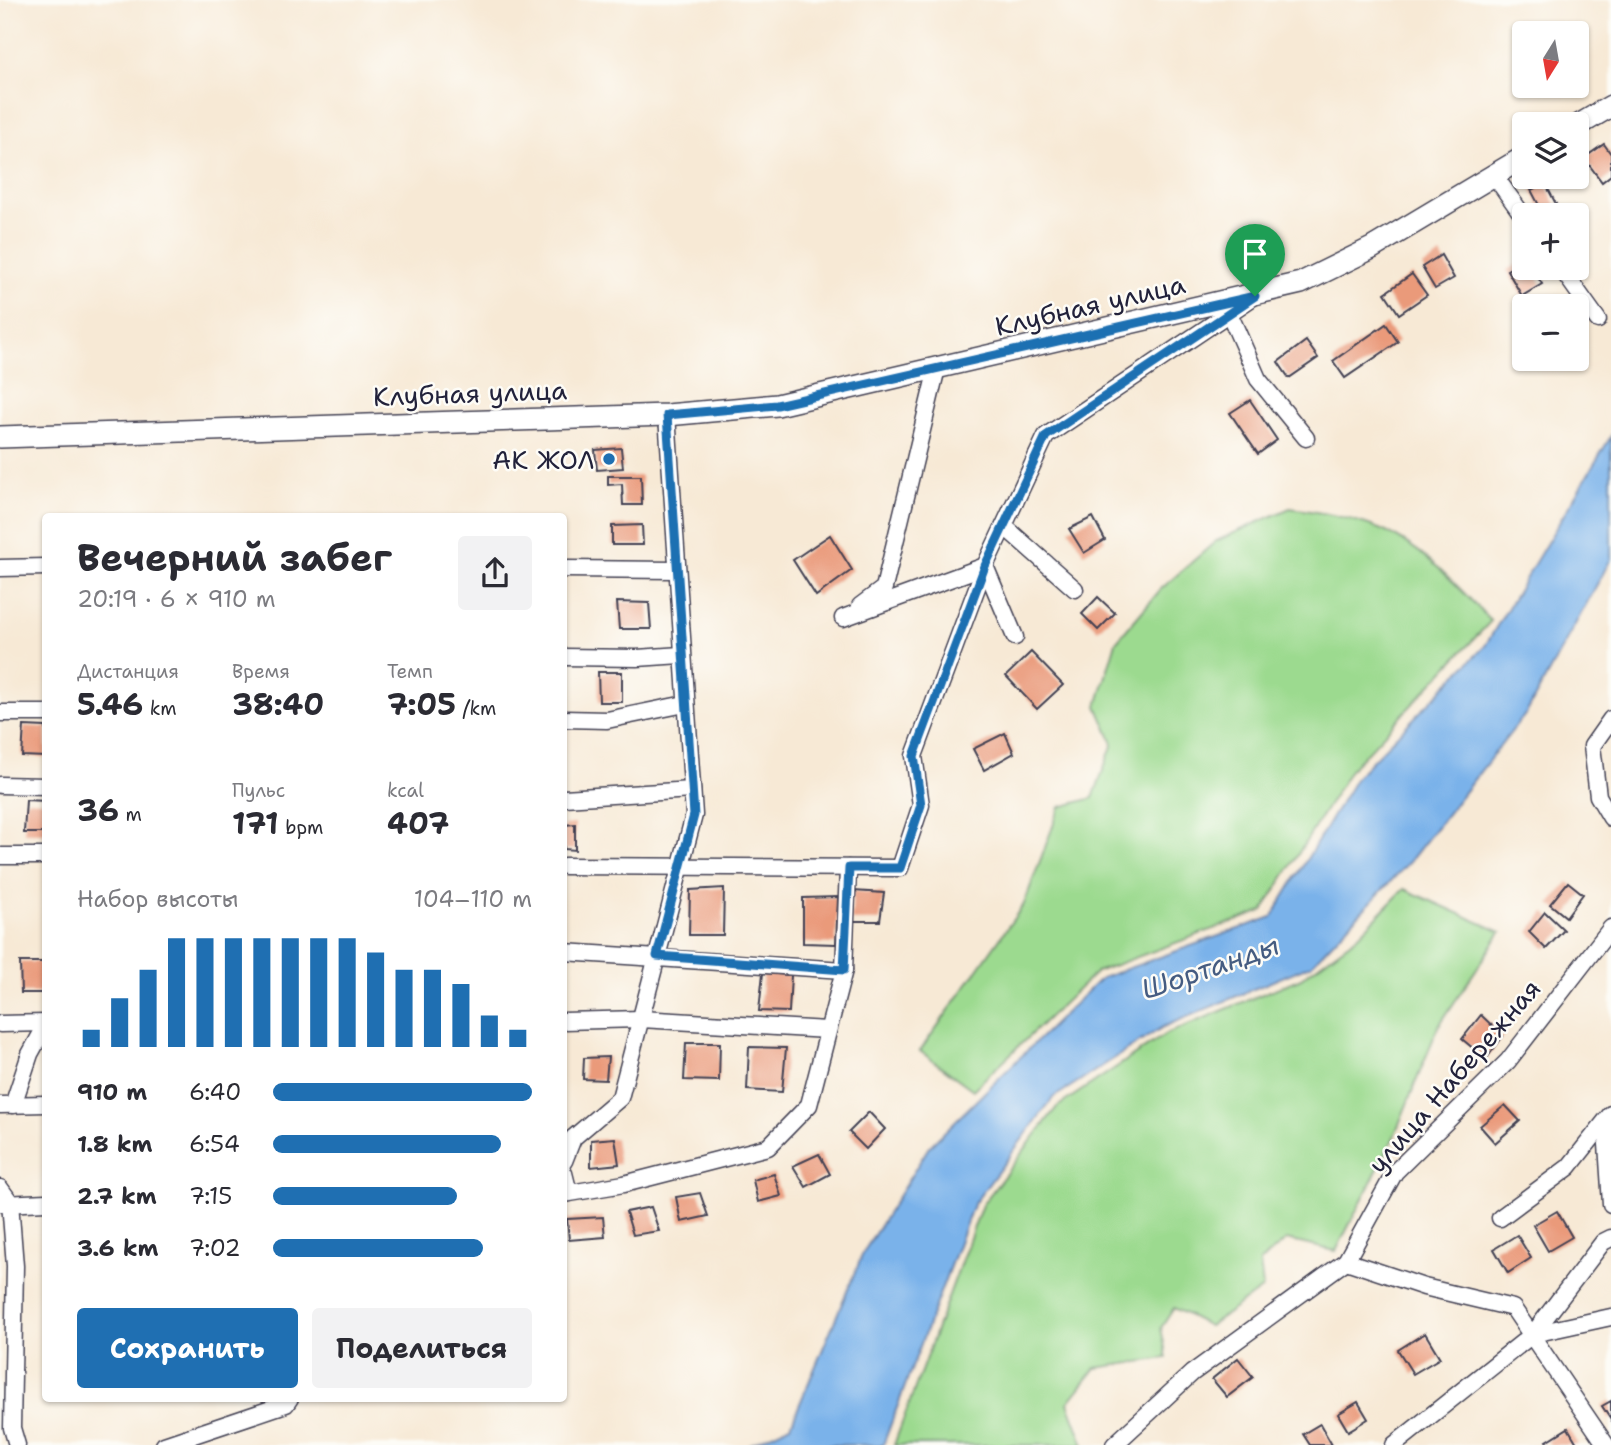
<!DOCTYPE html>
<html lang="ru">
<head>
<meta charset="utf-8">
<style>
	:root { --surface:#fff; --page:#f2f2f3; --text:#2b2b33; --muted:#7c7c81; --accent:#1f6fb2 }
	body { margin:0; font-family:"Shantell Sans",sans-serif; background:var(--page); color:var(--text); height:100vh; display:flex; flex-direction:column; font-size:26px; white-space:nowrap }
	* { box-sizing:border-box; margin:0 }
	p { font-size:23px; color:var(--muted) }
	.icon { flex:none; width:38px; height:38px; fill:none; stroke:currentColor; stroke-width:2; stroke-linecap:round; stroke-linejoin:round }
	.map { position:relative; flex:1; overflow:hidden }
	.sheet { position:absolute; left:42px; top:513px; width:525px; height:889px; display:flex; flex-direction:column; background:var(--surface); border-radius:7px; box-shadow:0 2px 5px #0004 }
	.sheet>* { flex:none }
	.needle { width:46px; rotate:191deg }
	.controls { position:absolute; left:1512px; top:21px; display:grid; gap:14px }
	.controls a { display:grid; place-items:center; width:77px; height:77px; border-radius:7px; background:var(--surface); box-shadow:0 2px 5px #0004; font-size:35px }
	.pin { position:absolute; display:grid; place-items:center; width:60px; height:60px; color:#fff; margin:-72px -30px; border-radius:50% 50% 50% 0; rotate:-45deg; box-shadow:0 0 7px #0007 }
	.pin .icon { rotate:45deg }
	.round { display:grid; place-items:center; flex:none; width:74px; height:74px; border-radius:7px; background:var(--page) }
	.overview { display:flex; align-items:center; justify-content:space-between; height:119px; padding:0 35px }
	h1 { font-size:38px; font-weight:700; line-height:52px }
	.metrics { display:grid; grid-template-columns:repeat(3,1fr); gap:10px; height:119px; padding:7px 35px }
	.metrics div { display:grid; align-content:center }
	.metrics b { font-size:30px; font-weight:700 }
	.metrics small { font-size:19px; font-weight:400 }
	.metrics p { font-size:19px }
	.chart { height:196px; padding:14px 35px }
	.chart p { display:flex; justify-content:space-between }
	.chart svg { width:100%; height:126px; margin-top:7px; stroke:var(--accent); stroke-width:6 }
	.cta { display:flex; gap:14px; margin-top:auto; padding:14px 35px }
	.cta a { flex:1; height:80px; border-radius:7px; background:var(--accent); color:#fff; font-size:28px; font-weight:700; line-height:80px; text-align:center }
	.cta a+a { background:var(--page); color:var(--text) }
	ul { padding:0 35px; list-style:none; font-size:23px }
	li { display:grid; grid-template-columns:112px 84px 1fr; align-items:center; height:52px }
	li i { height:18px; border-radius:9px; background:var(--accent) }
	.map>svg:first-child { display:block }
	.green { fill:#9cda8f; stroke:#5f7e65; stroke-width:2 }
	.water { fill:#7ab2ea; stroke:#4e6a92; stroke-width:2 }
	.building { fill:#ea9a7a }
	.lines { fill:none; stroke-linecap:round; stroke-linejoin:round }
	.minor-casing { stroke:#424052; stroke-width:19 }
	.tertiary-casing { stroke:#424052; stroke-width:24 }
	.minor { stroke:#fff; stroke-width:16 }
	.tertiary { stroke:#fff; stroke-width:21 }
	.route-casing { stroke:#fff; stroke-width:14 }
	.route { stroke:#1f6fb2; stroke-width:9 }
	.poi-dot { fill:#1f6fb2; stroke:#fdfcf7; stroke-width:2.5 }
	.labels { text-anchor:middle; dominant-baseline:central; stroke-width:5; stroke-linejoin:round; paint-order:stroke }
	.street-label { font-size:26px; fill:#22223b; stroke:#fdfcf7 }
	.poi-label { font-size:26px; fill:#22223b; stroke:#fdfcf7; text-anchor:end }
	.water-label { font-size:28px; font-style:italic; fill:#455c81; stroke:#fdfcf7 }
</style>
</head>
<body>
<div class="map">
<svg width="1611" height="1445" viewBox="0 0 1611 1445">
	<rect width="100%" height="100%" fill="#fdfcf7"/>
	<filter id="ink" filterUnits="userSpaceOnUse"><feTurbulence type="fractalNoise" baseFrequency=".0143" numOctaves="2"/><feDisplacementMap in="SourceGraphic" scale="14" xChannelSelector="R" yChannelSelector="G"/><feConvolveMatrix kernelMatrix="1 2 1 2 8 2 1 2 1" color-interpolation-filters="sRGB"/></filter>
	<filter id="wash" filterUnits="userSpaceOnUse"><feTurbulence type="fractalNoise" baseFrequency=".00686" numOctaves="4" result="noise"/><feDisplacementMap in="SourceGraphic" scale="28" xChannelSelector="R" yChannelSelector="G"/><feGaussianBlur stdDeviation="1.57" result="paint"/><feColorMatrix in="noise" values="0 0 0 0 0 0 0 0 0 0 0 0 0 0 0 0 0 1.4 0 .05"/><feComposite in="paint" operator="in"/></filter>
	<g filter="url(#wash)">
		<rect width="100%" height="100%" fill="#f7e9d5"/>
		<g class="green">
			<path d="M1290,508C1321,512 1355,518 1384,531C1425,548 1461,590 1491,621L1350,770L1263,911L1096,972L973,1090L920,1051L1024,904L1060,807L1093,798L1113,743L1097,706L1116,642L1161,589L1216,541Z"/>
			<path d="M1404,889L1501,932L1438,1027L1393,1139L1336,1251L1286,1240L1260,1262L1263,1288L1209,1326L1174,1308L1161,1328L1167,1358L1096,1368L1068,1403L1084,1445H894L982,1205L1057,1107L1166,1034L1301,978L1358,936Z"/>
		</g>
		<path class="water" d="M1611,436V559L1527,712L1410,861L1311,965L1163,1027L1053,1098L973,1205L883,1445H749L791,1425L863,1253L929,1147L1101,978L1272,917L1357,776L1485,646Z"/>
		<g id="blocks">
			<g class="building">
				<path d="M1604,144L1611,154V175L1602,182L1584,158Z"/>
				<path d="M1545,183L1556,204L1542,211L1531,190Z"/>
				<path d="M1441,255L1454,278L1435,289L1422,267Z"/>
				<path d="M1524,260V268H1532L1542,284L1522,296L1507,270Z"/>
				<path d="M1412,274L1427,295L1399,314L1385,293Z"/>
				<path d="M1386,324L1398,342L1345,378L1333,361Z"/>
				<path d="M1306,341L1318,358L1289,378L1278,362Z"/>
				<path d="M1250,400L1277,440L1258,454L1230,413Z"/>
				<path d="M621,448L623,468L597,470L595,450Z"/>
				<path d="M608,476H641L642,505H623L622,484L608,485Z"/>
				<path d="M1093,517L1105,540L1084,553L1069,529Z"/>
				<path d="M642,525L643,545H612V526Z"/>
				<path d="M830,535L852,570L816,596L793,560Z"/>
				<path d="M1098,597L1115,613L1098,630L1082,614Z"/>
				<path d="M617,602L649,603L651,629H619Z"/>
				<path d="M1031,652L1063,685L1037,709L1006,676Z"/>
				<path d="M598,672H622V702H599Z"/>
				<path d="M24,726L46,727V757L22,756Z"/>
				<path d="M1005,733L1014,753L984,770L973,749Z"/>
				<path d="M26,800L46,801V833H24Z"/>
				<path d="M575,824V850L564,849V825Z"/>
				<path d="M1568,882L1583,894L1566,917L1550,904Z"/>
				<path d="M724,888L723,935H689L690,890Z"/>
				<path d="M853,891L884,893L880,921H851Z"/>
				<path d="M838,897L836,944L803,943V898Z"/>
				<path d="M1545,912L1564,930L1546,949L1529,932Z"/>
				<path d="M20,962H46V993H21Z"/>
				<path d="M763,973L791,975L789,1012L759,1011Z"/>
				<path d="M1481,1015L1503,1036L1486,1059L1462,1039Z"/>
				<path d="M686,1043H720L719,1081L684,1080Z"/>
				<path d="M749,1047L786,1048L782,1092L747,1090Z"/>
				<path d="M608,1057L606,1080L583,1079L584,1058Z"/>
				<path d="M1505,1105L1520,1121L1495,1143L1480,1126Z"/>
				<path d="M869,1112L885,1129L866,1149L849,1132Z"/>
				<path d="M615,1138L619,1164L591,1167V1140Z"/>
				<path d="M819,1154L830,1174L806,1187L793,1166Z"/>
				<path d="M774,1174L781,1196L758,1202L753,1180Z"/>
				<path d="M700,1193L708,1216L681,1222L676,1197Z"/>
				<path d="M651,1207L659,1231L633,1235L626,1212Z"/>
				<path d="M1557,1211L1572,1237L1548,1251L1533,1225Z"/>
				<path d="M603,1217L605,1237L569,1240L567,1219Z"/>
				<path d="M1517,1235L1531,1258L1508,1273L1494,1249Z"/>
				<path d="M1425,1333L1440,1358L1413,1374L1398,1350Z"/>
				<path d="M1238,1358L1253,1377L1227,1397L1212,1379Z"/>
				<path d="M1611,1401V1420L1602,1406Z"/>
				<path d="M1358,1402L1368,1419L1348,1431L1338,1414Z"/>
				<path d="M1320,1424L1332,1445H1310L1303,1434Z"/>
				<path d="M1568,1428L1578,1445H1550L1547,1441Z"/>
			</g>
		</g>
	</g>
	<g filter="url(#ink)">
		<use href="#blocks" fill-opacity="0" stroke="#424052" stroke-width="2"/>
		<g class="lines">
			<defs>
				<g id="minor">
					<path d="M1494,175L1524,217"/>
					<path d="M1561,268L1598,320"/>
					<path d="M1229,313L1258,379L1306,438"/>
					<path d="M1004,526L1075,589"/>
					<path d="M985,566L1015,637"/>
					<path d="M0,568L46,567"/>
					<path d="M564,569L676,570"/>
					<path d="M860,606L884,588L937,368"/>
					<path d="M843,618L985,566L1046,436L1253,297"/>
					<path d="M564,657L637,658L681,655"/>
					<path d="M0,713H46"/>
					<path d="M564,719L607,720L685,704"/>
					<path d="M1611,719L1592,746L1598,796L1611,818"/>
					<path d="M0,785L46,786"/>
					<path d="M564,798L692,790"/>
					<path d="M0,856H46"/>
					<path d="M564,866L900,868L921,805L914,756L985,566"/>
					<path d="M564,952L844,970"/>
					<path d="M564,1021L641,1019L827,1030"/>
					<path d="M0,1024L46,1023"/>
					<path d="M0,1105L46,1104"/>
					<path d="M13,1105L30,1054L46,1025"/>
					<path d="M1611,1131L1607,1144L1611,1204"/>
					<path d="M564,1161L573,1138L620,1098L694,815L667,415"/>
					<path d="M564,1173L569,1193"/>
					<path d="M0,1188L10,1202"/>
					<path d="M564,1194L624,1184L768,1147L809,1105L844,970L848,868"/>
					<path d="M10,1202L15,1266L12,1428L17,1445"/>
					<path d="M3,1204L46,1202"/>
					<path d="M1500,1218L1569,1167L1611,1114"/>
					<path d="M1346,1261L1424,1287L1513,1308L1606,1445"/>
					<path d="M1533,1334L1611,1317"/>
					<path d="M164,1445L286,1404L290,1398"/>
					<path d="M1114,1445L1192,1373L1346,1261L1395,1172L1508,1061L1611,928"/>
					<path d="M1394,1445L1533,1334L1603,1242L1611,1238"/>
				</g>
				<g id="tertiary">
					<path d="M1577,126L1611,106"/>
					<path d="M0,437L667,415L777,405L1301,283L1372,248L1524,157"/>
				</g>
			</defs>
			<use href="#minor" class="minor-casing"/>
			<use href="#tertiary" class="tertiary-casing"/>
			<use href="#minor" class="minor"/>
			<use href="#tertiary" class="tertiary"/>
		</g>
	</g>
	<g class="lines" filter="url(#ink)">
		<defs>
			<path id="route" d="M1255,296L1046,436L985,566L914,756L921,805L900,868H849L844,970L657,956L694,815L667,415L777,405Z"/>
		</defs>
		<use href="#route" class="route-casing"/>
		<use href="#route" class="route"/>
	</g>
	<circle class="poi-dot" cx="609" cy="459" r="7"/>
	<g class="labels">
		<g class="street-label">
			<text transform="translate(1090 305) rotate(-13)">Клубная улица</text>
			<text transform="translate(470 393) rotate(-2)">Клубная улица</text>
			<text transform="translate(1454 1076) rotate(-49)">улица Набережная</text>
		</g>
		<g class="poi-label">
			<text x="595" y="459">АК ЖОЛ</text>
		</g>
		<g class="water-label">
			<text transform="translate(1210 967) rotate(-19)">Шортанды</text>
		</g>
	</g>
</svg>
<div class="controls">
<a><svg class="needle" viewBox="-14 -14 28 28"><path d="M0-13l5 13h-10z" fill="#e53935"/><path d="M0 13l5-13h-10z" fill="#7c7c81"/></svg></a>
<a><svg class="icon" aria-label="layers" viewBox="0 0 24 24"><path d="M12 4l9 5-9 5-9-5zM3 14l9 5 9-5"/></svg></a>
<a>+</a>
<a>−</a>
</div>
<div class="pin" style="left:1255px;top:296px;background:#1e9e55"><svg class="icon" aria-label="arrive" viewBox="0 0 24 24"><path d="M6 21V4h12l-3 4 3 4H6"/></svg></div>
<section class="sheet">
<div class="overview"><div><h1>Вечерний забег</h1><p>20:19 · 6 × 910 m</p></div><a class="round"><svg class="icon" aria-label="share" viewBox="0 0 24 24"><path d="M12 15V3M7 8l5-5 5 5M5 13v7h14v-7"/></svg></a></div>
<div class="metrics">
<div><p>Дистанция</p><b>5.46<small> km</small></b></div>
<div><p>Время</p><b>38:40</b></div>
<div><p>Темп</p><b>7:05<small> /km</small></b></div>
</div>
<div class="metrics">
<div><b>36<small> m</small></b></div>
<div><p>Пульс</p><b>171<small> bpm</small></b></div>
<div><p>kcal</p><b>407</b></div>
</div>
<div class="chart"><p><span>Набор высоты</span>104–110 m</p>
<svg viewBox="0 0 160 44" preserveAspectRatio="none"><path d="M5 44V38M15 44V27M25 44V17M35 44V6M45 44V6M55 44V6M65 44V6M75 44V6M85 44V6M95 44V6M105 44V11M115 44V17M125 44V17M135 44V22M145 44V33M155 44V38"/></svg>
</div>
<ul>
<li><b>910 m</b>6:40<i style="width:100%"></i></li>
<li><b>1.8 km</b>6:54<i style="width:88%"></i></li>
<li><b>2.7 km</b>7:15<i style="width:71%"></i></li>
<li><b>3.6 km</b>7:02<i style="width:81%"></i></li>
</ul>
<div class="cta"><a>Сохранить</a><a>Поделиться</a></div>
</section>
</div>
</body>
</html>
